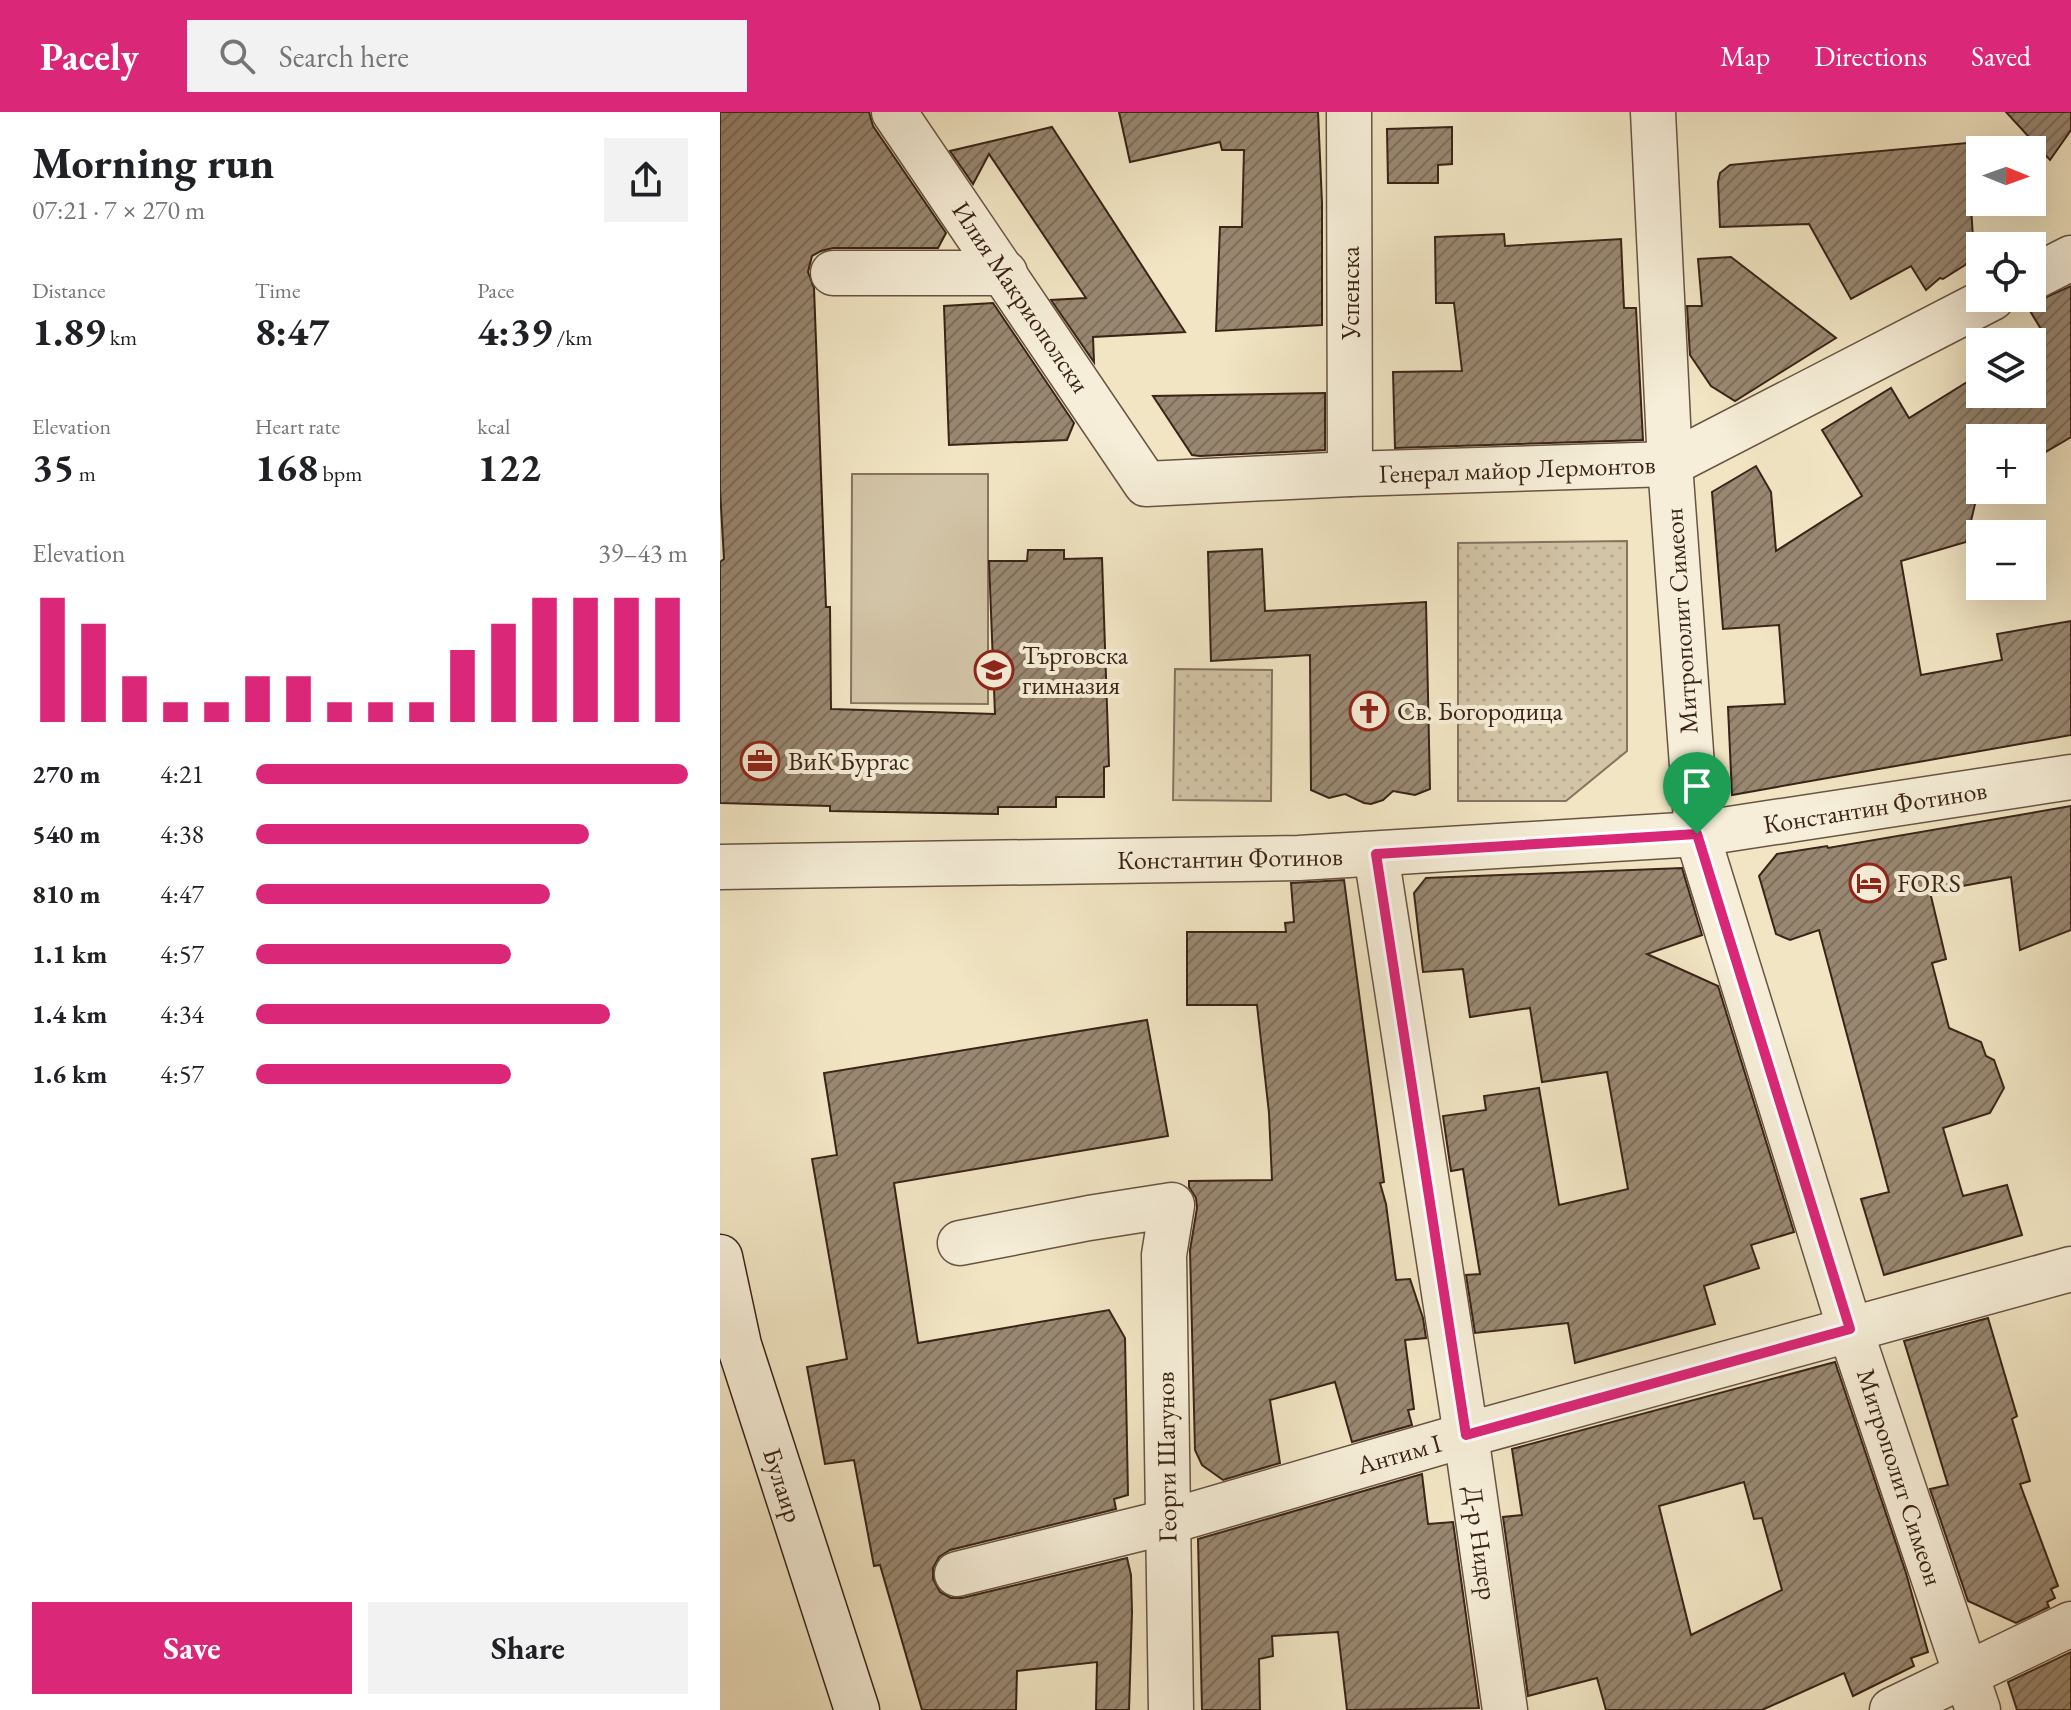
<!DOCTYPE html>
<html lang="en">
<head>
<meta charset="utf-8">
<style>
	:root { --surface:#fff; --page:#f2f2f2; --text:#202124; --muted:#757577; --accent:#db2777 }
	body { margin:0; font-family:"EB Garamond",serif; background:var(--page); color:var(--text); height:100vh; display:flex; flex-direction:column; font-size:30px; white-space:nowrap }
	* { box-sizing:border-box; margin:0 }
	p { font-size:26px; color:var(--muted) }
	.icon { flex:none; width:44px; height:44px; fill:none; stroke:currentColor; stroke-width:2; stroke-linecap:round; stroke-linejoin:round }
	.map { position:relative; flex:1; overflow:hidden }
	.details { display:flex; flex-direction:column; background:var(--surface); width:720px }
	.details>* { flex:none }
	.needle { width:52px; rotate:91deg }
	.tools { position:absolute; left:1246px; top:24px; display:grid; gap:16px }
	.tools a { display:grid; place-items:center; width:80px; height:80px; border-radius:0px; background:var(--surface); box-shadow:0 8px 32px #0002; font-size:40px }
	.pin { position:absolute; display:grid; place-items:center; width:68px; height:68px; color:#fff; margin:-82px -34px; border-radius:50% 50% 50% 0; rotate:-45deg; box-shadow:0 0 8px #0007 }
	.pin .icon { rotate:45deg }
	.round { display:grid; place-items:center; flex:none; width:84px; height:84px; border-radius:0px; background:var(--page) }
	.summary { display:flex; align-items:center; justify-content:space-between; height:136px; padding:0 32px }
	h1 { font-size:44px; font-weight:700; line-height:60px }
	.figures { display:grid; grid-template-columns:repeat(3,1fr); gap:12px; height:136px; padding:8px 32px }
	.figures div { display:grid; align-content:center }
	.figures b { font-size:40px; font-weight:700 }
	.figures small { font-size:22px; font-weight:400 }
	.figures p { font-size:22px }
	.chart { height:224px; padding:16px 32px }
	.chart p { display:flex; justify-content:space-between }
	.chart svg { width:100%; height:144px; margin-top:8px; stroke:var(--accent); stroke-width:6 }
	.button { display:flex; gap:16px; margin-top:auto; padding:16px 32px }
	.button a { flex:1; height:92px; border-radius:0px; background:var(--accent); color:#fff; font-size:32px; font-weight:700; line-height:92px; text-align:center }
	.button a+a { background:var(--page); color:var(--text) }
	ul { padding:0 32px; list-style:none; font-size:26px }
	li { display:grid; grid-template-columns:128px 96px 1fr; align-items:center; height:60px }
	li i { height:20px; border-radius:10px; background:var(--accent) }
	header { display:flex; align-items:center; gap:48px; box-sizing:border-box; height:112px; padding:0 40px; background:var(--accent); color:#fff }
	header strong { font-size:38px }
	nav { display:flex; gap:44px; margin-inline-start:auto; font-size:28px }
	.search { width:560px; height:72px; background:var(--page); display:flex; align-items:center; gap:20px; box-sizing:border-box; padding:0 28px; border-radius:0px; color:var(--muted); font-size:30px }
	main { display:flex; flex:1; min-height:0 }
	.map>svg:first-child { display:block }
	.grass { fill:#d2c4a6; stroke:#86745f; stroke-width:2 }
	.park { fill:url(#park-dots); stroke:#86745f; stroke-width:2 }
	.building { fill:url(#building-hatch); stroke:#3a2418; stroke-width:2; fill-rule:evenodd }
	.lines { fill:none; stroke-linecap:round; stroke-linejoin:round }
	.minor-casing { stroke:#685443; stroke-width:47 }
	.secondary-casing { stroke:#3a2418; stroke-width:47 }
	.minor { stroke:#f6eed8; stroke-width:44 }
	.secondary { stroke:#f6eed8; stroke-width:44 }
	.route-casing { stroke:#fff; stroke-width:16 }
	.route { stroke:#db2777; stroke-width:10 }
	.labels { text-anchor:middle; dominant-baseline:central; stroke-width:8; stroke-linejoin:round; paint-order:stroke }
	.street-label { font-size:26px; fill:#3a2418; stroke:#f6eed8 }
	.poi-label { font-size:26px; fill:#3a2418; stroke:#f6eed8; text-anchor:start }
</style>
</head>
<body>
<header>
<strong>Pacely</strong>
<div class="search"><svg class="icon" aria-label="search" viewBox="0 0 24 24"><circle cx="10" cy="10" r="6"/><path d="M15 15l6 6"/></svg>Search here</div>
<nav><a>Map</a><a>Directions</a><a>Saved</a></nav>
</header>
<main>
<section class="details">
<div class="summary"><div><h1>Morning run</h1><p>07:21 · 7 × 270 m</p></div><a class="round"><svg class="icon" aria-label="share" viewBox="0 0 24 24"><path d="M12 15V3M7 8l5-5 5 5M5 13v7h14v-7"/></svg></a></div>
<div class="figures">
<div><p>Distance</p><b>1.89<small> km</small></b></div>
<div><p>Time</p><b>8:47</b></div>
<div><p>Pace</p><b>4:39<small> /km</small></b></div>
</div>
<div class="figures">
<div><p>Elevation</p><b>35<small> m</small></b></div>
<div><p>Heart rate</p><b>168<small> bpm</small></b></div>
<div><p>kcal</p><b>122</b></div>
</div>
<div class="chart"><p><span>Elevation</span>39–43 m</p>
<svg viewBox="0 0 160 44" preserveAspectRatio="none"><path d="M5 44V6M15 44V14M25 44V30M35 44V38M45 44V38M55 44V30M65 44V30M75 44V38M85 44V38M95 44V38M105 44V22M115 44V14M125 44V6M135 44V6M145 44V6M155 44V6"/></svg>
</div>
<ul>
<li><b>270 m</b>4:21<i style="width:100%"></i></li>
<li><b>540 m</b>4:38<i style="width:77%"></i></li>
<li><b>810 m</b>4:47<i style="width:68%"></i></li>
<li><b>1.1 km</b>4:57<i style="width:59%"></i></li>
<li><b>1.4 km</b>4:34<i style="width:82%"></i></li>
<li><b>1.6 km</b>4:57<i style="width:59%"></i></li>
</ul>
<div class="button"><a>Save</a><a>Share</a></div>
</section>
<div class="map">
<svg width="1351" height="1598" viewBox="0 0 1351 1598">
	<defs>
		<pattern id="park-dots" width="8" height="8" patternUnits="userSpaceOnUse" patternTransform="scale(2)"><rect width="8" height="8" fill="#d2c4a6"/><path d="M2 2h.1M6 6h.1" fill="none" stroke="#b5a88e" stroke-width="1.8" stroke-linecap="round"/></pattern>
		<pattern id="building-hatch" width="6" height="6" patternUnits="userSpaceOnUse" patternTransform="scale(2)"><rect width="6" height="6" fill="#998871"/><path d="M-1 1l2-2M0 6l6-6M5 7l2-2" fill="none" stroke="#7e6f5c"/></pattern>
	</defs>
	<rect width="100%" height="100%" fill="#f1e5c3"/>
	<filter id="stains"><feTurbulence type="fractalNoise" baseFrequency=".0025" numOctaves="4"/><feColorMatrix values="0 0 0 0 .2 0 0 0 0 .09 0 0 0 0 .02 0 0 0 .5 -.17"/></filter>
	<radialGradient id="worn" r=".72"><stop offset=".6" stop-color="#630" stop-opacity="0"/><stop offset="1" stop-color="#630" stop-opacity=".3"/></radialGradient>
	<path class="grass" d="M132,362H268V592L131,591Z"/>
	<g class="park">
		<path d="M907,429V639L846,689H738V431Z"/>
		<path d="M455,557L552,558L551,689L453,688Z"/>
	</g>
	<g class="building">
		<path d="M0,0H149L153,14L226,121L218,136H113L101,139L92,144L88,160L94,176L106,495H110L111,597L275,602L269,449H307L308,438H344V447L382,446L389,654L384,655V685H336V695H278V702L110,699V694L0,691V450L4,447L0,378Z"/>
		<path d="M399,0H598L602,91V213L496,219L500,115H522L524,38H502L500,30L410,50Z"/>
		<path d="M1286,0H1351V18L1330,48Z"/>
		<path d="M332,15L465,220L373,225L374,250L331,188L366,186L269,42L253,72L230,39Z"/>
		<path d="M732,15V52L718,53V71H668L667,17Z"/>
		<path d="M1247,31L1254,142L1245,153L1223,167L1220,166L1206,178L1191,154L1131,187L1089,112L1000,115L998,70L1000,61L1010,53Z"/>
		<path d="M784,122L785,134L901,127L904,196H916L923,328L675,336L673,260L742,259L734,191H716L715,125Z"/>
		<path d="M1011,145L1116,226L1015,289L991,274L970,243L967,194H982L978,147Z"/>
		<path d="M1351,174V325L1312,348V326H1260V371L1246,430L1181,449L1201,563L1282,548L1277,522L1351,509V623L1012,683L1008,595L1065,592L1059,513L1003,517L992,380L1036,354L1051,380L1056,439L1142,384L1102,318L1171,276L1189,306L1260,262V282H1312L1311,230L1324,222L1307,194Z"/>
		<path d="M273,191L354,311L347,328L229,333L224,194Z"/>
		<path d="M605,281V338L480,344L472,343L433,284Z"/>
		<path d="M542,437L545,499L706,490L710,677L695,683L673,679L663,688L651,692L644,691L625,682L609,686L591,678L590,543L491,549L488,440Z"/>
		<path d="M1351,694V818L1300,838L1291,765L1210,780L1226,847L1212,851L1229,916L1261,930L1266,944L1274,948L1284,976L1270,1001L1223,1016L1243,1084L1287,1073L1302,1123L1164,1163L1141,1087L1169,1080L1099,818L1070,828L1056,822L1039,764L1057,742L1107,734L1108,736Z"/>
		<path d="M962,756L982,823L927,842L998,874L1074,1120L1031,1133L1039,1156L984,1174L995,1212L855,1251L848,1211L755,1221L746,1163L760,1162L743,1057L731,1059L723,1004L766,998L764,984L819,976L839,1093L908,1077L887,960L822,970L810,896L750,905L743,857L703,860L694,781L706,766Z"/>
		<path d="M624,768L664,1070L660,1071L666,1092L676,1168L690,1167L703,1206L706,1226L685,1228L694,1297L688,1298L692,1313L632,1330L615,1270L550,1288L560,1351L503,1368L482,1353L475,1338L470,1138L477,1096L476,1086L469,1075V1069L552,1068L549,1001L537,893H467V820H566L565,811L574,810L571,771Z"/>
		<path d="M427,908L448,1024L174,1071L198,1231L389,1198L405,1226L408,1383L394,1387L396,1397L230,1438L219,1445L213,1456V1467L220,1480L231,1486H242L407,1446L411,1463L412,1500L409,1598H376L377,1550L297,1559L296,1598H202L160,1453L154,1454L134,1348L105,1352L87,1255L127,1247L92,1047L117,1043L104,961Z"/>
		<path d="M1268,1206L1297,1304L1292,1307L1310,1369L1300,1372L1338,1474L1331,1477L1335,1486L1327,1490L1329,1495L1296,1511L1248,1489L1210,1377L1228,1373L1184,1229Z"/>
		<path d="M1115,1250L1186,1461L1208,1540L1191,1546L1194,1554L1133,1584L1124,1561L1042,1598H886L877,1566L808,1584L783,1405L802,1403L792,1337ZM1024,1370L1034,1407L1042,1406L1062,1478L971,1523L939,1394Z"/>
		<path d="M702,1362L708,1412L733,1410L759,1596L627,1598L618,1520L552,1524L553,1544L539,1547L540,1598H482L478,1427Z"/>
		<path d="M1351,1540V1598H1297L1288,1570Z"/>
	</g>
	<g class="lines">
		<defs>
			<g id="minor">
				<path d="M174,0L426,372L630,362L950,352L1272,186"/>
				<path d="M629,0L630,362"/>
				<path d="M933,0L950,352L977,722L1130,1217L1258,1598"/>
				<path d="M113,161H285"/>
				<path d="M1312,166L1351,146"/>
				<path d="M656,742L746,1323L785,1598"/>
				<path d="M0,755L579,746L977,722L1351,665"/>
				<path d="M240,1131L369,1106L452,1093L444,1143L451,1598"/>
				<path d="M237,1462L447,1410L746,1323L1351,1157"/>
				<path d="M1172,1598L1351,1512"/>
			</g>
			<path id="secondary" d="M0,1145L19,1233L137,1598"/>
		</defs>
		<use href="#minor" class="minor-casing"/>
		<use href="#secondary" class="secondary-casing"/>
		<use href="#minor" class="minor"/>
		<use href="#secondary" class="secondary"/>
	</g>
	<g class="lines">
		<defs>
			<path id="route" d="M977,722L1130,1217L746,1323L656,742Z"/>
		</defs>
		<use href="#route" class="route-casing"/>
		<use href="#route" class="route"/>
	</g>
	<defs>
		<symbol id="school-ring" viewBox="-11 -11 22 22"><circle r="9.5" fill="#f6eed8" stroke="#8f2418" stroke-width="1.5"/><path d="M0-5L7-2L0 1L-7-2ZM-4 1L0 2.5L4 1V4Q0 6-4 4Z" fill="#8f2418"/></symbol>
		<symbol id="church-ring" viewBox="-11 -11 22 22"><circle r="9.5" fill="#f6eed8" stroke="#8f2418" stroke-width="1.5"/><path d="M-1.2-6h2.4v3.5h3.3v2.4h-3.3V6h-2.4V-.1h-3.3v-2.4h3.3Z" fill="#8f2418"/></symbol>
		<symbol id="office-ring" viewBox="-11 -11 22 22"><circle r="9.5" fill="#f6eed8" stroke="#8f2418" stroke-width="1.5"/><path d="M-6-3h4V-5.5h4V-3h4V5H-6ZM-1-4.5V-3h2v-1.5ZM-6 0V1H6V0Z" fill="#8f2418"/></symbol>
		<symbol id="hotel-ring" viewBox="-11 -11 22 22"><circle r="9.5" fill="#f6eed8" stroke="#8f2418" stroke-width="1.5"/><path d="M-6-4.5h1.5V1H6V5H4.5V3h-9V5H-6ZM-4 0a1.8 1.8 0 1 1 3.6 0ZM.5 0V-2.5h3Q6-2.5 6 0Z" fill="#8f2418"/></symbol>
	</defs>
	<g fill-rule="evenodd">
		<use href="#school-ring" x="252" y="536" width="44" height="44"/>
		<use href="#church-ring" x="627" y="577" width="44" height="44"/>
		<use href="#office-ring" x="18" y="627" width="44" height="44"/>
		<use href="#hotel-ring" x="1127" y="749" width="44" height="44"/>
	</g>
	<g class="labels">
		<g class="street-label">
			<text transform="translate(630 181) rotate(-90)">Успенска</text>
			<text transform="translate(301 185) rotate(56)">Илия Макриополски</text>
			<text transform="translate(797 357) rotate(-2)">Генерал майор Лермонтов</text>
			<text transform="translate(961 509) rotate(-94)">Митрополит Симеон</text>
			<text transform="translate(1155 695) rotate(-9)">Константин Фотинов</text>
			<text transform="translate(510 746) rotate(-1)">Константин Фотинов</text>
			<text transform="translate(679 1342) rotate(-16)">Антим I</text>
			<text transform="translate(446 1345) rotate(-91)">Георги Шагунов</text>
			<text transform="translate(1180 1365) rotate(72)">Митрополит Симеон</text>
			<text transform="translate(63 1373) rotate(72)">Булаир</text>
			<text transform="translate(761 1431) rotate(82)">Д-р Нидер</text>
		</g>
		<g class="poi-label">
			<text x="302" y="543">Търговска<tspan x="302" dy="30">гимназия</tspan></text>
			<text x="677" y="599">Св. Богородица</text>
			<text x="68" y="649">ВиК Бургас</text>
			<text x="1177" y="771">FORS</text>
		</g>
	</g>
	<rect width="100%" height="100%" filter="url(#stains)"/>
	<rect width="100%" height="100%" fill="url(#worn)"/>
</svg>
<div class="tools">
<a><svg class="needle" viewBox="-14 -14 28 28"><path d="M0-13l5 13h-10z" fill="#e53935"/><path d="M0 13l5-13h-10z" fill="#757577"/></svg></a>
<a><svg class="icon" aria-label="locate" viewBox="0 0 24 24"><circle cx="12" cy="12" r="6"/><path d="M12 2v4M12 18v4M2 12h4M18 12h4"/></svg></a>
<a><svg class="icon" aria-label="layers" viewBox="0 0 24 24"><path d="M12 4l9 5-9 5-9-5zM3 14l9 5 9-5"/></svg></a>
<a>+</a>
<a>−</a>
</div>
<div class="pin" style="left:977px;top:722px;background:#1e9e55"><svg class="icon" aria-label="arrive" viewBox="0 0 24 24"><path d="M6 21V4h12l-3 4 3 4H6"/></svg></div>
</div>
</main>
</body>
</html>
